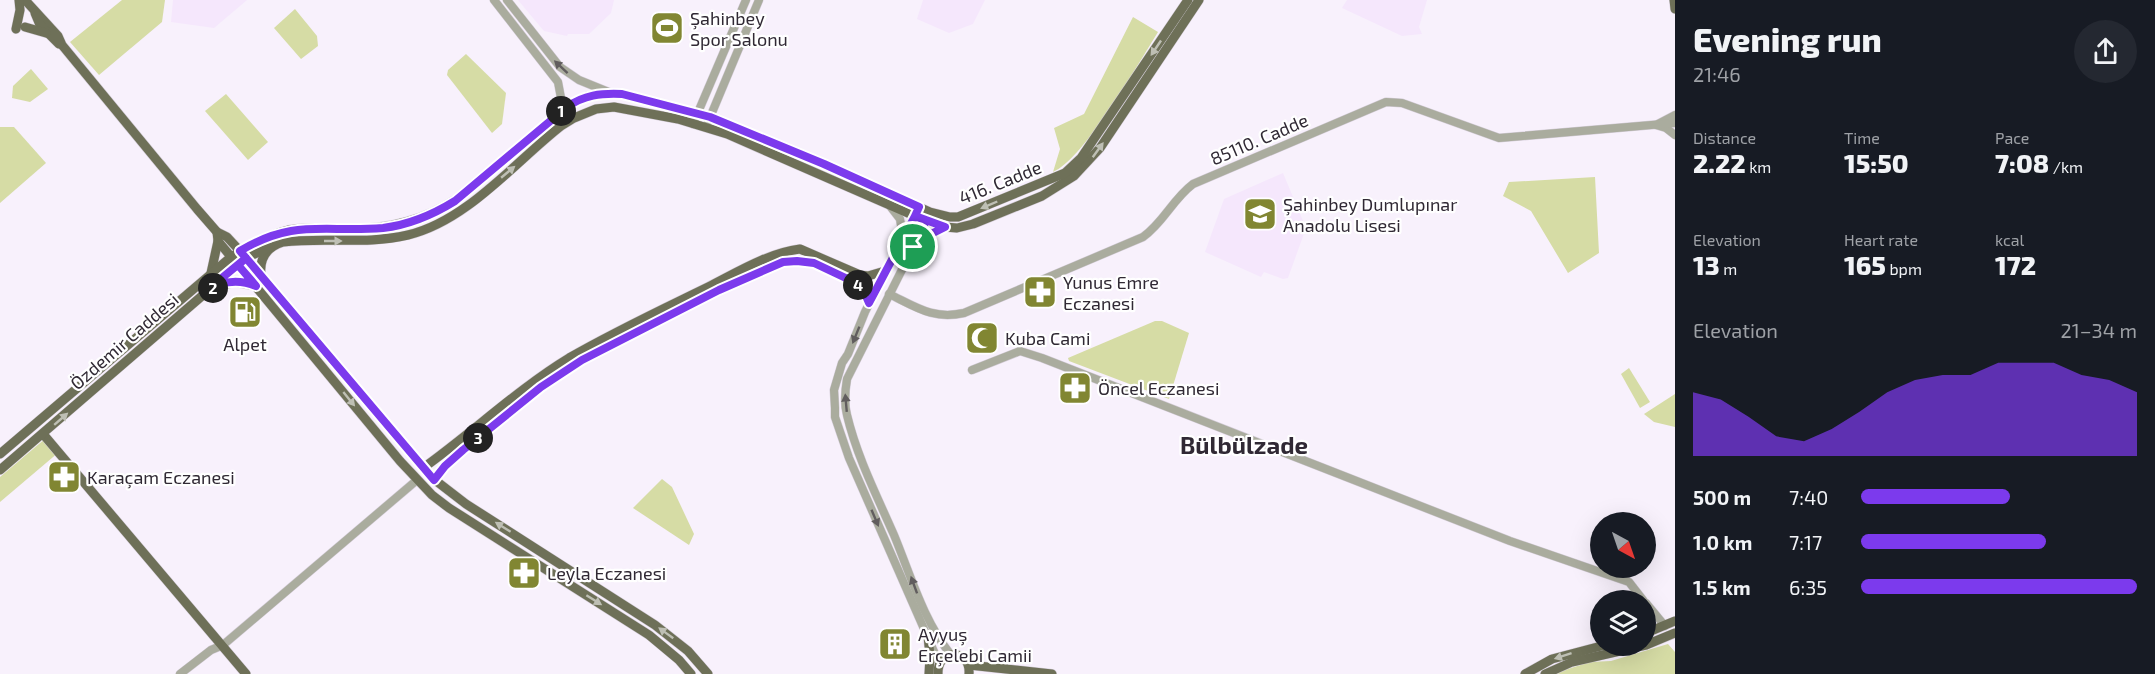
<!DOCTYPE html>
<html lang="en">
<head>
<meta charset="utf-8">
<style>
	:root { --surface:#171b24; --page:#242831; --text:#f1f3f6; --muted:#9ea1a6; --accent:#7c3aed }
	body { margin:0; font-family:"Exo 2",sans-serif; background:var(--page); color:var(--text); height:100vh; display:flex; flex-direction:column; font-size:22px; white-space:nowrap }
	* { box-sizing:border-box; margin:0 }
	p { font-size:20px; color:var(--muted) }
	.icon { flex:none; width:33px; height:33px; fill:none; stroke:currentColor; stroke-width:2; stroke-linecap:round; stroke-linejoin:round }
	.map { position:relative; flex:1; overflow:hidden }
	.side { display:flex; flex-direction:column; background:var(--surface); width:480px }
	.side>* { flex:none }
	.needle { width:39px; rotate:140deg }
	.buttons { position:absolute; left:1590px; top:512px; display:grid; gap:12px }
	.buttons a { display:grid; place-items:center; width:66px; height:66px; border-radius:50%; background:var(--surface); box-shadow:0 6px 24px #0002; font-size:30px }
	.pin { position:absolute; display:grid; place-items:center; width:51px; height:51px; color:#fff; margin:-26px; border:3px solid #fff; border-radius:50%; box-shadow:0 2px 6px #0007 }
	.km { position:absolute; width:30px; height:30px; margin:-15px; border-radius:50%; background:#222; color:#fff; font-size:16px; line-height:30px; text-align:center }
	.round { display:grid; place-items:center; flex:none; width:63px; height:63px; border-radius:32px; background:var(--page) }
	.overview { display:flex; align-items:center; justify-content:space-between; height:102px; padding:0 18px }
	h1 { font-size:33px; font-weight:800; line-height:45px }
	.stats { display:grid; grid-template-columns:repeat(3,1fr); gap:9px; height:102px; padding:6px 18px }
	.stats div { display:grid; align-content:center }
	.stats b { font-size:26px; font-weight:800 }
	.stats small { font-size:16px; font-weight:400 }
	.stats p { font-size:16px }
	.chart { height:168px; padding:12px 18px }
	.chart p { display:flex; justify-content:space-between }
	.chart svg { width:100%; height:108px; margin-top:6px; fill:var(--accent); opacity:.7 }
	ul { padding:0 18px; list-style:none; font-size:20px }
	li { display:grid; grid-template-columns:96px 72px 1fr; align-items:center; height:45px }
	li i { height:15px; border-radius:8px; background:var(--accent) }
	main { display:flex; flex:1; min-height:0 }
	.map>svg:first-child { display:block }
	.built { fill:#f5e7fc }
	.green { fill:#d6dca5 }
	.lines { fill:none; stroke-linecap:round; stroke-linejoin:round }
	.minor-casing { stroke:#d4cdd8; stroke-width:9 }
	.major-casing { stroke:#d4cdd8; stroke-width:10 }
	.minor { stroke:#aaac9e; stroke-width:8 }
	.major { stroke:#6e7058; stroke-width:9 }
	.oneway { fill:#bebfb4 }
	.oneway2 { fill:#615d5e }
	.route-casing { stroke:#fff; stroke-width:12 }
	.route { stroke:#7c3aed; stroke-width:8 }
	.labels { text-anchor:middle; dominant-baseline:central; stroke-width:4.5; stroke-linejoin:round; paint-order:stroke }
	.poi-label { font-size:18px; fill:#302934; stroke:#fff; text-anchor:start }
	.street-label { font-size:18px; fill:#302934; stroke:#fff }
	.district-label { font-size:24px; font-weight:bold; fill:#302934; stroke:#fff }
</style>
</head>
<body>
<main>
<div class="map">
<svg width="1675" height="674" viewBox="0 0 1675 674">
	<rect width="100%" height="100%" fill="#f8f1fc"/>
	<g class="built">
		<path d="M173,0H247L214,28L171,22Z"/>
		<path d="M518,0H614L611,13L589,34H568L567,36L544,31Z"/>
		<path d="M923,0H985L973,24L949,33L917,19Z"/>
		<path d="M1347,0H1427L1419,27L1422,34L1402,36L1342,8Z"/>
		<path d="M1283,173L1306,228L1288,278L1283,279L1264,272L1261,277L1205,252L1224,199Z"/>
	</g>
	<g class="green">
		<path d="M122,0H165L162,22L99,75L70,42Z"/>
		<path d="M295,9L317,36L318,46L301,59L274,28Z"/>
		<path d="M1133,17L1158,32C1138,64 1084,159 1053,172L1060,149L1054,128L1084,114Z"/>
		<path d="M466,54L506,93L502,124L492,133L447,75L448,70Z"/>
		<path d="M31,69L48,89L30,102L12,98L13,86Z"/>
		<path d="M226,94L268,142L248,160L205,111Z"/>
		<path d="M0,127H14L46,163L0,203Z"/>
		<path d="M1595,177L1599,253L1568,273L1531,211L1503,196L1509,182Z"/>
		<path d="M1155,321H1162L1189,333L1169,399L1069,361L1068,358Z"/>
		<path d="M1629,368L1650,402L1640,408L1621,374Z"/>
		<path d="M1675,394V427L1654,422L1644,414Z"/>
		<path d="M46,438L59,452L0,502V477Z"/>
		<path d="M662,479L672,487L694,534L689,545L633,508Z"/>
		<path d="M1668,644L1675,652V674H1552L1590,662L1611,661Z"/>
	</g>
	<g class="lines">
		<defs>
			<g id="minor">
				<path d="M494,0L558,82L561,98L557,114"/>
				<path d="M507,0L560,67L579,80L611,93"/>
				<path d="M1675,115L1656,125L1666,128L1675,135"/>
				<path d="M693,124L746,0"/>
				<path d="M706,127L759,0"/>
				<path d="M890,206L900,219L903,238"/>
				<path d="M918,212L892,258L865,312L848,354L842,363L834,390L835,408V417L849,458L939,663"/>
				<path d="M929,216L847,379C845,391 844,404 847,415C857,457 877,496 894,535C911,576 923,620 951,655"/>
				<path d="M917,244L931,234L945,227"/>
				<path d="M889,294C916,307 933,320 964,313L1143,237C1164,222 1172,200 1193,184L1386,102L1402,103L1499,138L1675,123"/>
				<path d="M972,370L1020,351L1042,358L1510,541L1629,582L1643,600"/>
				<path d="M1646,603L1665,626"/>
				<path d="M180,674L211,650L223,645L417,480"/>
			</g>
			<g id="major">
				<path d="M25,0L58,36L62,45L197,209L217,232L227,237L240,251L431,477L466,504L655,625L688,651L708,674"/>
				<path d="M1674,0L1675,9"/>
				<path d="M35,13L40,25L59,44"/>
				<path d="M25,27L46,33"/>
				<path d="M16,29L20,10L19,0"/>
				<path d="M217,232L218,241L400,461L432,495L449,508L649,635L679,660L691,674"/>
				<path d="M211,273L218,241"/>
				<path d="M261,275C259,258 267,247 283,242C325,237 366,245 408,235C467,221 515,162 561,126L574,118L596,109L614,107L678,119L727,134L926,221L945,227L957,228L973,224L1042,196L1074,176L1100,148L1199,0"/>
				<path d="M215,287L235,282L256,286"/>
				<path d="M43,434L246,674"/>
				<path d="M0,454L231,257C250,245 268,235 289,230C309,226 330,229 350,229C388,229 423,221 455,200L567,107L588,96L613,94H622L710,117L824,164L930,212L950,217H958L1065,173L1081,158L1188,0"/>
				<path d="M423,468C472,433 518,389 569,358C614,332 661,310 708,287C736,273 768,253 800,249L860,275L868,276L885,271"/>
				<path d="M0,470L246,258L270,247"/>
				<path d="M434,480L445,466L463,450L541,387L582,360L719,290L784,262L797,260L814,263L852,281L863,289L869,303"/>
				<path d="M1646,633L1675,621"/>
				<path d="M928,636L930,656L929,674"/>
				<path d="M969,665L1052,674"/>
				<path d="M938,674C937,648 971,648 969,674"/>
				<path d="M1525,674L1552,659L1605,645"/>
				<path d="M1545,674L1572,662L1646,645L1675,633"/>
			</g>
		</defs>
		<use href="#minor" class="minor-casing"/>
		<use href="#major" class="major-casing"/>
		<use href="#minor" class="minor"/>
		<use href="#major" class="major"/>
	</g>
	<defs><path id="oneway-solid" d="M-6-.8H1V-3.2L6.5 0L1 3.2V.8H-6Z" transform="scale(1.5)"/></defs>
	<g class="oneway">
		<use href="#oneway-solid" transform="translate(1156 48) rotate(124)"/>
		<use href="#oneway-solid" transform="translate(1098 150) rotate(-54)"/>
		<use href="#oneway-solid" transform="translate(508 172) rotate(-40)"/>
		<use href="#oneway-solid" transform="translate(989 205) rotate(157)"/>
		<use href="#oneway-solid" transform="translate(333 241)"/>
		<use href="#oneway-solid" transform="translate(349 399) rotate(51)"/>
		<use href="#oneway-solid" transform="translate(61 419) rotate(-41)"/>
		<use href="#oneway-solid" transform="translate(503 527) rotate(-148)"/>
		<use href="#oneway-solid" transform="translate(594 600) rotate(32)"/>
		<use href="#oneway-solid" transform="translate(666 633) rotate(-144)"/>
		<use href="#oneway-solid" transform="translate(1563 656) rotate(162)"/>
	</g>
	<g class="oneway2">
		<use href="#oneway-solid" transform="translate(561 67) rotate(-137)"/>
		<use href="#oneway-solid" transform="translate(856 335) rotate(112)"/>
		<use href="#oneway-solid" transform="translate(846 403) rotate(-95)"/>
		<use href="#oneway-solid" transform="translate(875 518) rotate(67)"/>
		<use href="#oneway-solid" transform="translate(914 585) rotate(-110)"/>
	</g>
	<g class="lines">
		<defs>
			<path id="route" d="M913,247L926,221L915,216L919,207L824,164L710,117L622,94C601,93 584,95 567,107L455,201C434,214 408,225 383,228C325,233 295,218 240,251L246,258L205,292C221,281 239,279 256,286L238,265L246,258L434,480L445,466L463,450L541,387L582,360L719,290L783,262L797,261L814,263L852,281L863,289L869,303L915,216L945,227L931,234L913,247"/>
		</defs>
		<use href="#route" class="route-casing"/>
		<use href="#route" class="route"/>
	</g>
	<defs>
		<symbol id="stadium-square" viewBox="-11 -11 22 22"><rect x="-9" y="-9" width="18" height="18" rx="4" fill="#818632" stroke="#fff"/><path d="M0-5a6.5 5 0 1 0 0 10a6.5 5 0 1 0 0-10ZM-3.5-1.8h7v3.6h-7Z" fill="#fff"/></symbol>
		<symbol id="school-square" viewBox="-11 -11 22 22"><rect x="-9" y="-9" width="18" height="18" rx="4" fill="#818632" stroke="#fff"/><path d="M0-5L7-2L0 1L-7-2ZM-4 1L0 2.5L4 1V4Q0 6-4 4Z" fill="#fff"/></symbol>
		<symbol id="pharmacy-square" viewBox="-11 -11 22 22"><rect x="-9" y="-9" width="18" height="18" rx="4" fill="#818632" stroke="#fff"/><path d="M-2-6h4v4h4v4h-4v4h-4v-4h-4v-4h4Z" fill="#fff"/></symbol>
		<symbol id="fuel-square" viewBox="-11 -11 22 22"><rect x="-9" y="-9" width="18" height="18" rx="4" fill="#818632" stroke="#fff"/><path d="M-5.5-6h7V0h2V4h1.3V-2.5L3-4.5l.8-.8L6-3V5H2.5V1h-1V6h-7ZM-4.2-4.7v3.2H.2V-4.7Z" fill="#fff"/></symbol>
		<symbol id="mosque-square" viewBox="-11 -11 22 22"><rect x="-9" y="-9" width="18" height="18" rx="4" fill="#818632" stroke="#fff"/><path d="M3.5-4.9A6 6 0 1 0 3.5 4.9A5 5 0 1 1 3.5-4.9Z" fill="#fff"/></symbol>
		<symbol id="building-square" viewBox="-11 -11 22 22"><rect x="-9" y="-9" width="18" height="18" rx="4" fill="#818632" stroke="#fff"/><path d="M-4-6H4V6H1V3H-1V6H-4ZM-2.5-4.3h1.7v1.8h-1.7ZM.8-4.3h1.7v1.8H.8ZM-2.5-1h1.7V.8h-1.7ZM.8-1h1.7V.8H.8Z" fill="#fff"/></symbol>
	</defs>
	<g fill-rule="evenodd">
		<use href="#stadium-square" x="648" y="9" width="38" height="38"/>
		<use href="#school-square" x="1241" y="195" width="38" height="38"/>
		<use href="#pharmacy-square" x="1021" y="273" width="38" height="38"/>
		<use href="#fuel-square" x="226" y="293" width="38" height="38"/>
		<use href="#mosque-square" x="963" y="319" width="38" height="38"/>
		<use href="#pharmacy-square" x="1056" y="369" width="38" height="38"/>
		<use href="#pharmacy-square" x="45" y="458" width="38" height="38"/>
		<use href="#pharmacy-square" x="505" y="554" width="38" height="38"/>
		<use href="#building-square" x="876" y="625" width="38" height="38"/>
	</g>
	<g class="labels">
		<g class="poi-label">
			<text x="690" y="18">Şahinbey<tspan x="690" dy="21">Spor Salonu</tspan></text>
			<text x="1283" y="204">Şahinbey Dumlupınar<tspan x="1283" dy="21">Anadolu Lisesi</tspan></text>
			<text x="1063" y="282">Yunus Emre<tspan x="1063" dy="21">Eczanesi</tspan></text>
			<text x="1005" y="338">Kuba Cami</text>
			<text x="245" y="344" text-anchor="middle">Alpet</text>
			<text x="1098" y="388">Öncel Eczanesi</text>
			<text x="87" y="477">Karaçam Eczanesi</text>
			<text x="547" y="573">Leyla Eczanesi</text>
			<text x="918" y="634">Ayyuş<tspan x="918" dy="21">Erçelebi Camii</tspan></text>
		</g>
		<g class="street-label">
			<text transform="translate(1259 139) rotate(-23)">85110. Cadde</text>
			<text transform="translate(1000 182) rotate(-22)">416. Cadde</text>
			<text transform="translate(124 341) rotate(-41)">Özdemir Caddesi</text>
		</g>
		<g class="district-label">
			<text x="1244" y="444">Bülbülzade</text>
		</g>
	</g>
</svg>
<div class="buttons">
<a><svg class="needle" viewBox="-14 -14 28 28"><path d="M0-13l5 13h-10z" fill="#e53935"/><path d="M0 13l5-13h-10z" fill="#9ea1a6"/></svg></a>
<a><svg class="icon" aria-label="layers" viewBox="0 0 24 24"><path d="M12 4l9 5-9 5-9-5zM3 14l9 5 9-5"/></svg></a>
</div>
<div class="pin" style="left:913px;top:247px;background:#1e9e55"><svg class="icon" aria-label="arrive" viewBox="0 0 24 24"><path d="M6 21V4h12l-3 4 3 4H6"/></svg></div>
<b class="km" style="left:561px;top:111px">1</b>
<b class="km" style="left:213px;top:288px">2</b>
<b class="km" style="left:478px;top:438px">3</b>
<b class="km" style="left:858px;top:285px">4</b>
</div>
<section class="side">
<div class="overview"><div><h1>Evening run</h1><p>21:46</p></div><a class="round"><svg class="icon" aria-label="share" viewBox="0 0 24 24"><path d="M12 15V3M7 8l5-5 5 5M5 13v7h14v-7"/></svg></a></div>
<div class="stats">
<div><p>Distance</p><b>2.22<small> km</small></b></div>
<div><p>Time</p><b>15:50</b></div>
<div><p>Pace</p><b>7:08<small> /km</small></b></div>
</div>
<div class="stats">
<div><p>Elevation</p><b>13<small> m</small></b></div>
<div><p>Heart rate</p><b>165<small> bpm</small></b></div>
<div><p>kcal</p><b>172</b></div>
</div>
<div class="chart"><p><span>Elevation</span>21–34 m</p>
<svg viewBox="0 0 160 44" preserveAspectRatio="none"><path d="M0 44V18L10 21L20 28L30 36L40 38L50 33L60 26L70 18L80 13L90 11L100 11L110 6L120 6L130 6L140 11L150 13L160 18V44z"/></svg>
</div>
<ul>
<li><b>500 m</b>7:40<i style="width:54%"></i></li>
<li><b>1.0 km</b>7:17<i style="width:67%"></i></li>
<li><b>1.5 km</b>6:35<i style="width:100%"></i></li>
</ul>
</section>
</main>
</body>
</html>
